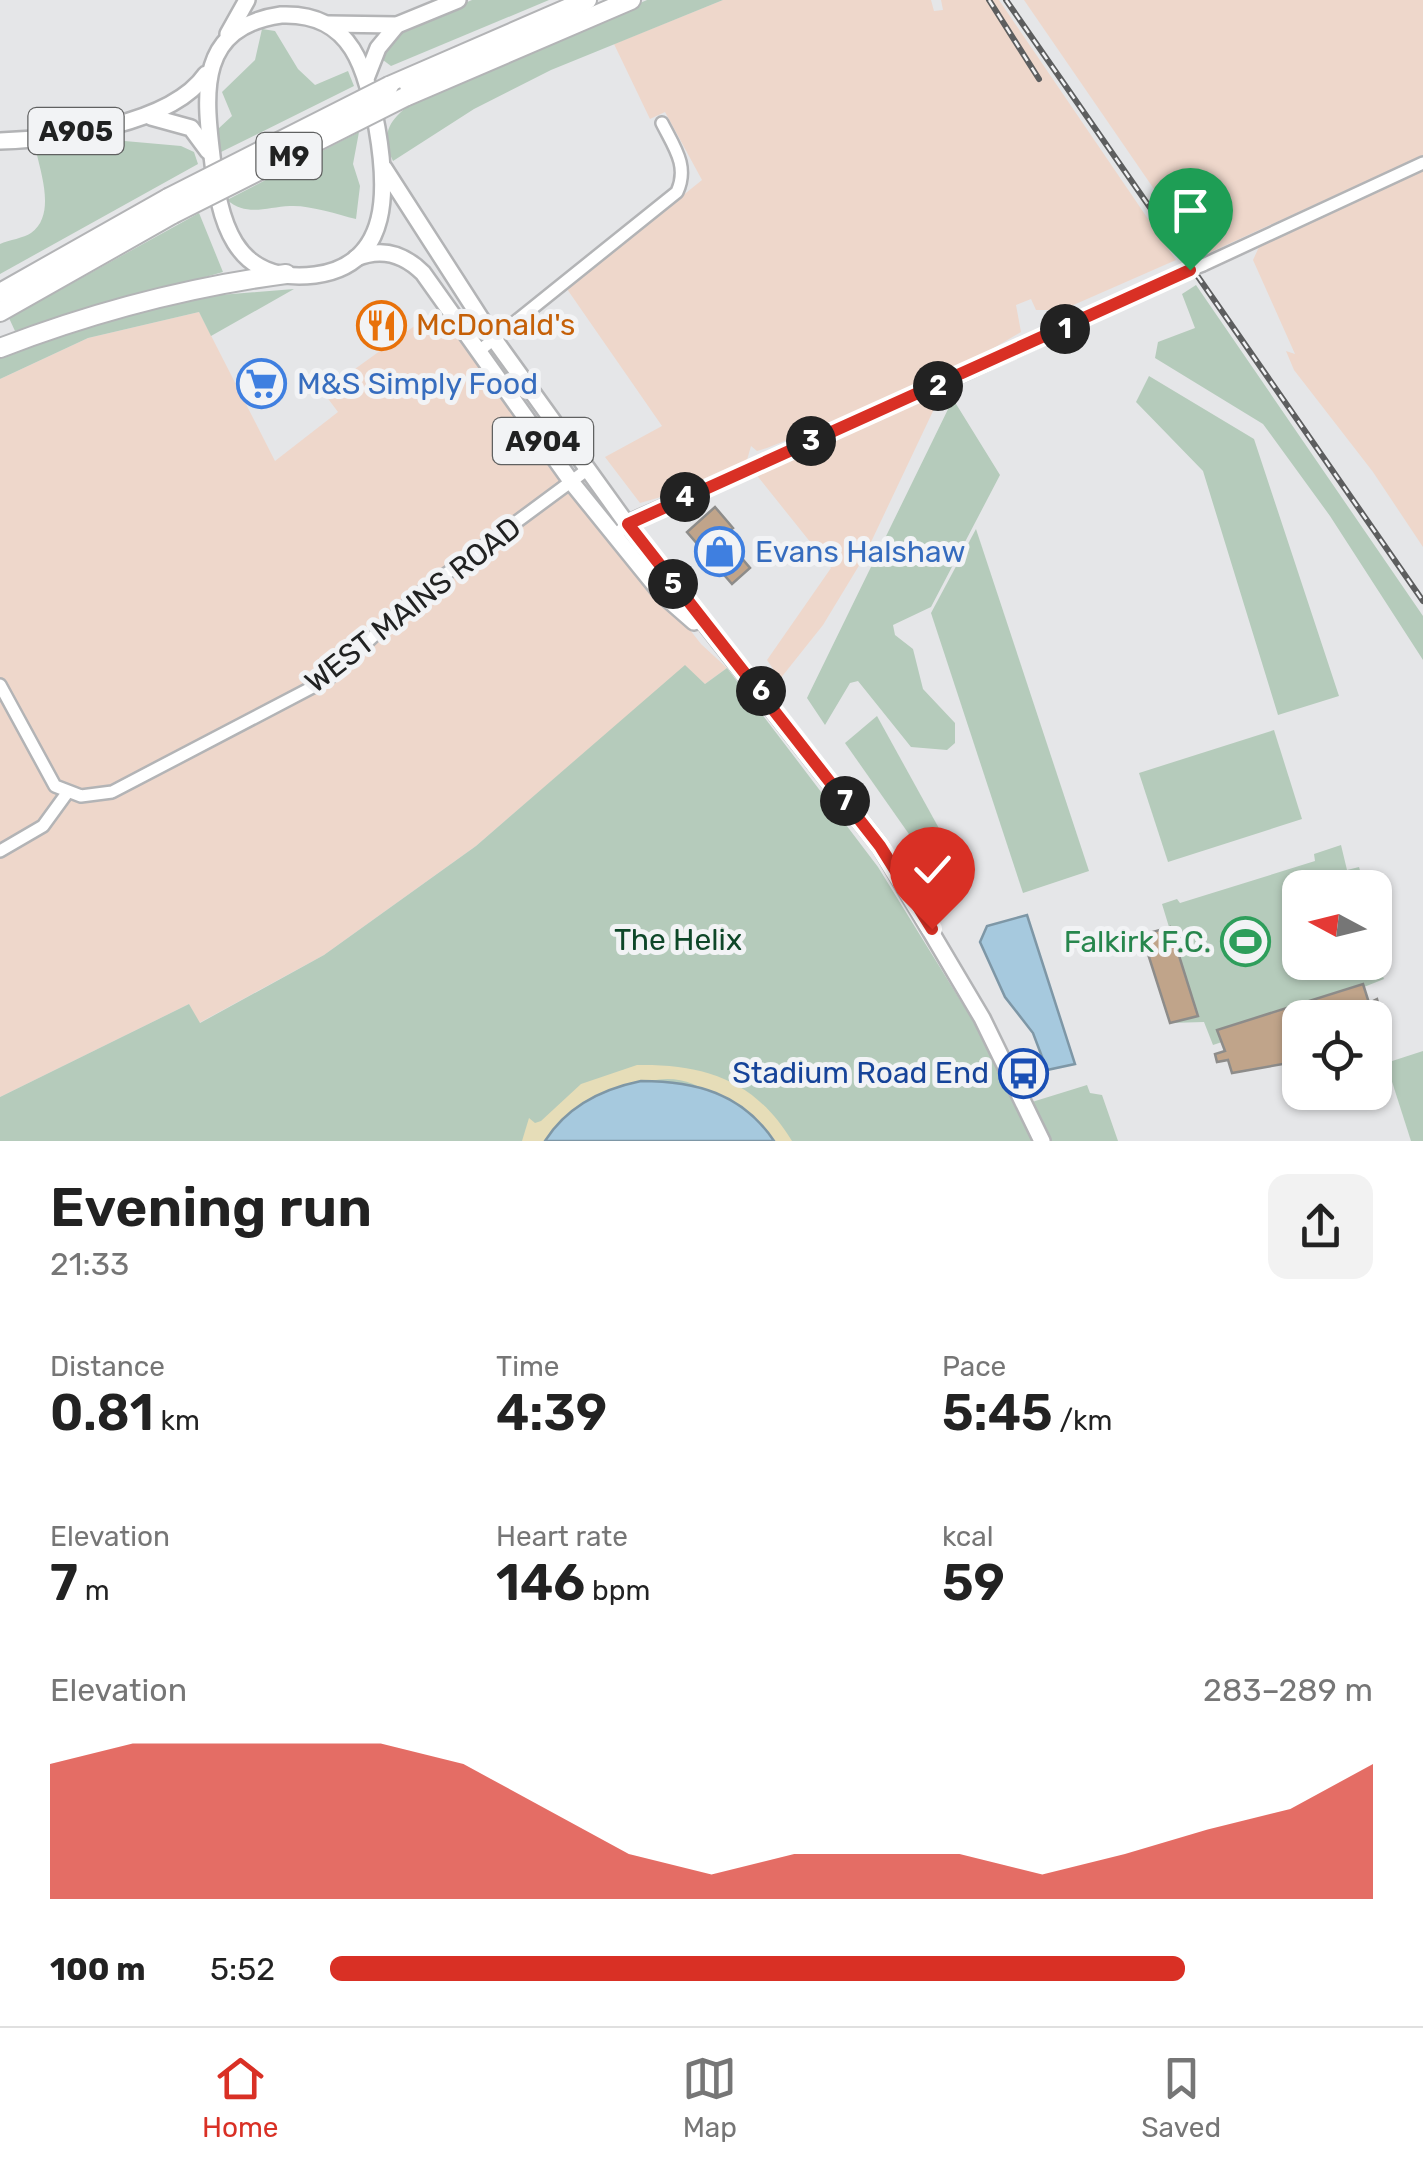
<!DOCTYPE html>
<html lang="en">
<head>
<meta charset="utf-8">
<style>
	:root { --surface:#fff; --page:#f2f2f2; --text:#222; --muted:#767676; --line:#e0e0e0; --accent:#d93025 }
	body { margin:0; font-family:Rubik,sans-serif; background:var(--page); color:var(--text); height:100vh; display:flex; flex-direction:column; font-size:38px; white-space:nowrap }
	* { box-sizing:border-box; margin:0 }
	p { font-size:32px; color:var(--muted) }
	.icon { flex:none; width:55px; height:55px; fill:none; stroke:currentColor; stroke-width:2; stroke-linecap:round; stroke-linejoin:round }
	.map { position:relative; height:1141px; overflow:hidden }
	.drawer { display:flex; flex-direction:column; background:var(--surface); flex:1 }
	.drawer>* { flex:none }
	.needle { width:65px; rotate:277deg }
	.buttons { position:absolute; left:1282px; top:870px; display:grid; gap:20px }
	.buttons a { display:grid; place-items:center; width:110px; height:110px; border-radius:20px; background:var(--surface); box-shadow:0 2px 8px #0004; font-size:50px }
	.pin { position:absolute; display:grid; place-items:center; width:85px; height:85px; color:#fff; margin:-102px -42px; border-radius:50% 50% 50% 0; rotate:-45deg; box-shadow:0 0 10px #0007 }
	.pin .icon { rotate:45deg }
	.km { position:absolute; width:50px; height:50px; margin:-25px; border-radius:50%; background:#222; color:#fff; font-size:28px; line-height:50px; text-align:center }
	.round { display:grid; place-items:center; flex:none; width:105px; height:105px; border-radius:20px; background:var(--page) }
	.headline { display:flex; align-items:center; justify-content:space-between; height:170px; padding:0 50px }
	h1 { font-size:55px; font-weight:600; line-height:75px }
	.figures { display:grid; grid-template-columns:repeat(3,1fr); gap:15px; height:170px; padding:10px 50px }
	.figures div { display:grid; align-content:center }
	.figures b { font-size:50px; font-weight:600 }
	.figures small { font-size:28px; font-weight:400 }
	.figures p { font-size:28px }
	.chart { height:280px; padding:20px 50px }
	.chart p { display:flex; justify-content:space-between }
	.chart svg { width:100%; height:180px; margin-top:10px; fill:var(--accent); opacity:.7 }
	ul { padding:0 50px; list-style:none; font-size:32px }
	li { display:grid; grid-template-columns:160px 120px 1fr; align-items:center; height:75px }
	li i { height:25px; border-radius:12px; background:var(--accent) }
	.tab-bar { display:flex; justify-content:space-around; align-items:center; height:140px; border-top:2px solid var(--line); background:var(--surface); font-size:28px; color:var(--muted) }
	.tab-bar a { display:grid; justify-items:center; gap:5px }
	.tab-bar .active { color:var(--accent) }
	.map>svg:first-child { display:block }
	.industrial { fill:#eed7cb }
	.green { fill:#b5cbbb }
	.sand { fill:#e6ddb8 }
	.water { fill:#a6c9de; stroke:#7e97a6; stroke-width:2.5 }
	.building { fill:#c0a48a; stroke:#8d8c8a; stroke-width:2.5 }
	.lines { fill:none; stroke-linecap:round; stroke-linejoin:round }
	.minor-casing { stroke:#b3b4b6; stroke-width:16 }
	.major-casing { stroke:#b3b4b6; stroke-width:20 }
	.highway-casing { stroke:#b3b4b6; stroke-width:22 }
	.minor { stroke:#fff; stroke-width:11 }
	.major { stroke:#fff; stroke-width:15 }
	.highway { stroke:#fff; stroke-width:18 }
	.rail-casing { stroke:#5d5e5f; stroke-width:6 }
	.rail { stroke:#f2f3f5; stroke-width:2.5; stroke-dasharray:8; stroke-linecap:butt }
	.minor-bridge-casing { stroke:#b3b4b6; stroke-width:16; stroke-linecap:butt }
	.highway-bridge-casing { stroke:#b3b4b6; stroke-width:22; stroke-linecap:butt }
	.minor-bridge { stroke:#fff; stroke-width:11 }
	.highway-bridge { stroke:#fff; stroke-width:18 }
	.route-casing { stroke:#fff; stroke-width:20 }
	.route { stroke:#d93025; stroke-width:12 }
	.labels { text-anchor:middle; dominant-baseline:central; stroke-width:10; stroke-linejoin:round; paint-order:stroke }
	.shield { fill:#f2f3f5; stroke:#606161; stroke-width:2.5 }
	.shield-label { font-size:28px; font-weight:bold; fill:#212222 }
	.food-label { font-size:30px; fill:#c56008; stroke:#f2f3f5; text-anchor:start }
	.shop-label { font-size:30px; fill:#366cbe; stroke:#f2f3f5; text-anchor:start }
	.street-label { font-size:30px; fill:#212222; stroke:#f2f3f5 }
	.park-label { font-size:30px; fill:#0e4729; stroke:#f2f3f5 }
	.leisure-label { font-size:30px; fill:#27864d; stroke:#f2f3f5; text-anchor:end }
	.transit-label { font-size:30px; fill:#164399; stroke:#f2f3f5; text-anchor:end }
</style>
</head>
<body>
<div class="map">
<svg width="1423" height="1141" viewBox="0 0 1423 1141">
	<rect width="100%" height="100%" fill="#e5e6e8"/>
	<g class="industrial">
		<path d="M723,0H931L934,11L943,10L941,0H999L1176,260L1062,310H1036L1031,299L1016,305L1021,332L946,376L943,390L863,559L823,625L780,679L767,660L831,568L755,473L910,404L912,390L767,448L757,451L751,446L747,460L689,489L640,503L605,457L662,426L567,289L702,180L665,112L650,119L614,44Z"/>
		<path d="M1024,0H1423V155L1198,258L1173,206L1167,208Z"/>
		<path d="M1423,164V547L1373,472L1294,370L1286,351L1295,354L1253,260L1259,247Z"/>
		<path d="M445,304L662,594L701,644L727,668L705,684L685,666L476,846L324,955L199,1023L189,1004L0,1097V379L88,338L199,312L275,461L338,412L323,392Z"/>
	</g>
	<g class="green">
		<path d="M472,0H549L391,66L383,60L384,44L397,31Z"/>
		<path d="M647,0H723L551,70L474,109L393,161C379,132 391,118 415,101Z"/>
		<path d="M262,29L275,31L298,69L315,85L348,71L354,86L219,153L218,129L232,116L222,92L255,60Z"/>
		<path d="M359,132L353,164L360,186L356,219C336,214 310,205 290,206C267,207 247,217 227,200Z"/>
		<path d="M102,139L181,146L194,152L198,164L0,274V244C9,240 24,238 31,233C55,216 42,177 37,155L49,143L90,145Z"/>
		<path d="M199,213L223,272L15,331L9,318Z"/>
		<path d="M1196,285L1423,616V660L1330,516L1263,424L1155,358L1158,342L1195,328L1182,294Z"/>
		<path d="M294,289L211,336L199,312L88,338L0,379V355L70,328L196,297Z"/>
		<path d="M1149,376L1254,439L1339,696L1278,715L1203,471L1136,402Z"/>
		<path d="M953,399L1000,475L931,607L893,625L895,635L913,649L923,689L955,723V743L947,750L911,747L858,681L850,683L825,725L807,698Z"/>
		<path d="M976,529L1089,871L1023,893L931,613Z"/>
		<path d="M685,665L705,684L727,668L878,867L1025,1105L1039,1141H0V1097L189,1004L200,1023L324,955L476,846Z"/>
		<path d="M877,716L957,861L937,874L845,743Z"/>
		<path d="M1274,730L1302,819L1168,862L1139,773Z"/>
		<path d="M1341,845L1347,870L1359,867L1365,887L1300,888V962H1375V921L1385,957L1376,960L1384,979L1364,987L1369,1003L1377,999L1381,1014L1300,1018V1061L1232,1073L1228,1060L1217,1062L1215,1054L1225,1051L1222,1042L1213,1045L1204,1022L1170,1023L1142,935L1169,927L1162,904L1177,899L1180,903L1315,861L1314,854Z"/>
		<path d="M1423,1051V1141H1411L1386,1063Z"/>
		<path d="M1087,1085L1090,1093L1102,1095L1118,1141H1050L1032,1102Z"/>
	</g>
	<path class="sand" d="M637,1065C705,1064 755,1080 792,1141H774L766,1129C742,1115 718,1095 693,1084C645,1064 591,1109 551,1131L545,1141H522L529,1118L535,1123L541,1121L581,1084Z"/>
	<g class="water">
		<path d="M1027,915L1075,1064L1047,1070L1033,1033L1005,997L980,942L987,926Z"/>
		<path d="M641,1081C695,1081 742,1093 774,1141H545C567,1106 602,1089 641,1081Z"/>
	</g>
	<g class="building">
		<path d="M385,308L388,312L394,308L404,320L371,346L358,329Z"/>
		<path d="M263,368L275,392L260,400L248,377Z"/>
		<path d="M715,507L733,528L723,536L750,568L732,584L687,532Z"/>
		<path d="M1170,927L1198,1016L1170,1023L1142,935Z"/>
		<path d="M1363,984L1369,1003L1377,999L1381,1014L1300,1018V1061L1232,1073L1228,1060L1217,1062L1215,1054L1225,1051L1217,1030Z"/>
	</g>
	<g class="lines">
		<defs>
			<g id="minor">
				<path d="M1203,265L1423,163"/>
				<path d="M479,351L677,192C689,166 674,147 662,123"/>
				<path d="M621,530L635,518L952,380L1190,270"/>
				<path d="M0,685L55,786L81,796L112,792L328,679L415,597L588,469"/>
				<path d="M0,851L43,826L67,793"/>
			</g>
			<g id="major">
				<path d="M281,15C354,12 366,71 377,128C387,185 393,265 315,275C232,285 219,219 212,156C204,91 198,27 281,15Z"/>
				<path d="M329,24L397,25L458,0"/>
				<path d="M228,34L247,0"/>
				<path d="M367,76L378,48L397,25"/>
				<path d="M151,117L191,128L208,151"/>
				<path d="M0,141C59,139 171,125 206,74"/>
				<path d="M384,168L494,339L627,524L880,846L982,1018L1042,1141"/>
				<path d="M356,258C382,247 404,254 423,273L573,484L662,594L694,622"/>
			</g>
			<g id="highway">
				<path d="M389,86L587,0"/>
				<path d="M405,97L631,0"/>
				<path d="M0,293L168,198"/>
				<path d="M0,312L173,214"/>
				<path d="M0,348C91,313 189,287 286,274"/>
			</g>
		</defs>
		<use href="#minor" class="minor-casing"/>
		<use href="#major" class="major-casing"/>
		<use href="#highway" class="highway-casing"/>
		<use href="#minor" class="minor"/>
		<use href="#major" class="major"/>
		<use href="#highway" class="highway"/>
		<defs>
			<g id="rail">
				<path d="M989,0L1039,79"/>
				<path d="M1006,0L1423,601"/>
			</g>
		</defs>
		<use href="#rail" class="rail-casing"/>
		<use href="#rail" class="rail"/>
		<defs>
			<path id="minor-bridge" d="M1190,270L1203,265"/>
			<g id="highway-bridge">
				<path d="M168,198L389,86"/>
				<path d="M173,214L405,97"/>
			</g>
		</defs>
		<use href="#minor-bridge" class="minor-bridge-casing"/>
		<use href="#highway-bridge" class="highway-bridge-casing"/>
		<use href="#minor-bridge" class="minor-bridge"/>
		<use href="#highway-bridge" class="highway-bridge"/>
	</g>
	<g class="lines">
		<defs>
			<path id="route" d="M932,929L880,846L628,524L1190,270"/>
		</defs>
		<use href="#route" class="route-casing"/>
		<use href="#route" class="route"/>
	</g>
	<defs>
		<symbol id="restaurant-ring" viewBox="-11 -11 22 22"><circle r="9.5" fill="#f2f3f5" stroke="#e8710a" stroke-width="1.5"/><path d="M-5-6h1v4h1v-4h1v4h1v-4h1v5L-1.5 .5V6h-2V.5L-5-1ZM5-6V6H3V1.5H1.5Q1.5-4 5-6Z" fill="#e8710a"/></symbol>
		<symbol id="supermarket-ring" viewBox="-11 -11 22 22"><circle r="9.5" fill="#f2f3f5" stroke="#3f7fe0" stroke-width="1.5"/><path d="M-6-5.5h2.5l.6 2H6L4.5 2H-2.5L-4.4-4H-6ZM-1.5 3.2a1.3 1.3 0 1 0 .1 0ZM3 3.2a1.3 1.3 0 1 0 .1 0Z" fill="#3f7fe0"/></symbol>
		<symbol id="shop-ring" viewBox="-11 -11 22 22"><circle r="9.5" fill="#f2f3f5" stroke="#3f7fe0" stroke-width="1.5"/><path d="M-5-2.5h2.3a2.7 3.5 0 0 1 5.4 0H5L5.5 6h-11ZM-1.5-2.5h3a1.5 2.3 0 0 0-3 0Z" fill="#3f7fe0"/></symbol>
		<symbol id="stadium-ring" viewBox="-11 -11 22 22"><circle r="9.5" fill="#f2f3f5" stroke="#2e9e5b" stroke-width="1.5"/><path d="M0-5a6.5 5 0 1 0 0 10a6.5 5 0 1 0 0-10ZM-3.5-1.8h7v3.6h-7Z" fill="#2e9e5b"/></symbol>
		<symbol id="bus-ring" viewBox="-11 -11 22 22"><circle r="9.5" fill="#f2f3f5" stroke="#1a4fb4" stroke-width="1.5"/><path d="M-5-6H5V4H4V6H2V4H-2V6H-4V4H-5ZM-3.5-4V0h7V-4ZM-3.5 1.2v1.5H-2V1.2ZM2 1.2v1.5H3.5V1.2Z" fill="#1a4fb4"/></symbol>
	</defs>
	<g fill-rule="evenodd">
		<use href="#restaurant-ring" x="354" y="298" width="55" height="55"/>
		<use href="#supermarket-ring" x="234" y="356" width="55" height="55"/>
		<use href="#shop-ring" x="692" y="524" width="55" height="55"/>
		<use href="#stadium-ring" x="1218" y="914" width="55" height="55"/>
		<use href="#bus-ring" x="996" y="1046" width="55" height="55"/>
	</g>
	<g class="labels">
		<g class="shield">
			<rect x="28.5" y="108" width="95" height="46" rx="8"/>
			<rect x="256.5" y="133" width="65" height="46" rx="8"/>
			<rect x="493" y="418" width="100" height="46" rx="8"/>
		</g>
		<g class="shield-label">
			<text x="76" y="131">A905</text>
			<text x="289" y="156">M9</text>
			<text x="543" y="441">A904</text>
		</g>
		<g class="food-label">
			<text x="416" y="325">McDonald's</text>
		</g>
		<g class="shop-label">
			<text x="297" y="384">M&amp;S Simply Food</text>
			<text x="755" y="552">Evans Halshaw</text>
		</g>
		<g class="street-label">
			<text transform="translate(413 605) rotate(-38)">WEST MAINS ROAD</text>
		</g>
		<g class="park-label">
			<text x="678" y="940">The Helix</text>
		</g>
		<g class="leisure-label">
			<text x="1211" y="942">Falkirk F.C.</text>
		</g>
		<g class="transit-label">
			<text x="989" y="1073">Stadium Road End</text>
		</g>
	</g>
</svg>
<div class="buttons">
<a><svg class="needle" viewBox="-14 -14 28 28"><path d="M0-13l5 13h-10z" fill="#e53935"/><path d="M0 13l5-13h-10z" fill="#767676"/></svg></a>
<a><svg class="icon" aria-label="locate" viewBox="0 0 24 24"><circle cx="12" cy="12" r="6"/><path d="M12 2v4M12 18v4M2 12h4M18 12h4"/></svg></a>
</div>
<div class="pin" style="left:1190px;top:270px;background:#1e9e55"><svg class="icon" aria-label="arrive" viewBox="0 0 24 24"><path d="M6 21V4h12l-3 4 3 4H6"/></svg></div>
<div class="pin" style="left:932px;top:929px;background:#d93025"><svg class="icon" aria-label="check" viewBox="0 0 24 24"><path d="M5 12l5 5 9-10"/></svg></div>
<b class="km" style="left:1065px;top:329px">1</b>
<b class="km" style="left:938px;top:386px">2</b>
<b class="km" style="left:811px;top:441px">3</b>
<b class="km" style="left:685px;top:497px">4</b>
<b class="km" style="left:673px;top:584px">5</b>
<b class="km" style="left:761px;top:691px">6</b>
<b class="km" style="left:845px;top:801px">7</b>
</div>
<section class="drawer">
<div class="headline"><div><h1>Evening run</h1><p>21:33</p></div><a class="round"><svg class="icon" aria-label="share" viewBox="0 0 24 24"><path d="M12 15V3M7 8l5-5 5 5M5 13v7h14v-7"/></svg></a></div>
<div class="figures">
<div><p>Distance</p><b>0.81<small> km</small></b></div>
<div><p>Time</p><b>4:39</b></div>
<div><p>Pace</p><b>5:45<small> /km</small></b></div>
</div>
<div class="figures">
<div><p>Elevation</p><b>7<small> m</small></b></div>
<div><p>Heart rate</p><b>146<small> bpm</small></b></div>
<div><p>kcal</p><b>59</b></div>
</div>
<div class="chart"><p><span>Elevation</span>283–289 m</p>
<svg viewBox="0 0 160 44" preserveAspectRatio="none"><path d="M0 44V11L10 6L20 6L30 6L40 6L50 11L60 22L70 33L80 38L90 33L100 33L110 33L120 38L130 33L140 27L150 22L160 11V44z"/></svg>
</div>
<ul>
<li><b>100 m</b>5:52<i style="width:82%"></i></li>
</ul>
</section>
<nav class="tab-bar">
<a class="active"><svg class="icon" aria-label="home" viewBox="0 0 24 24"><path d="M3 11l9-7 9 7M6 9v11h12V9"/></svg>Home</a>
<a><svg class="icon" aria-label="map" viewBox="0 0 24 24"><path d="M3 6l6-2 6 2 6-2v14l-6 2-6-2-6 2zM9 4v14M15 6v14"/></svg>Map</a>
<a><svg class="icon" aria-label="saved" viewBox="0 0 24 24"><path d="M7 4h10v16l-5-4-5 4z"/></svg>Saved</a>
</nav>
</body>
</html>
